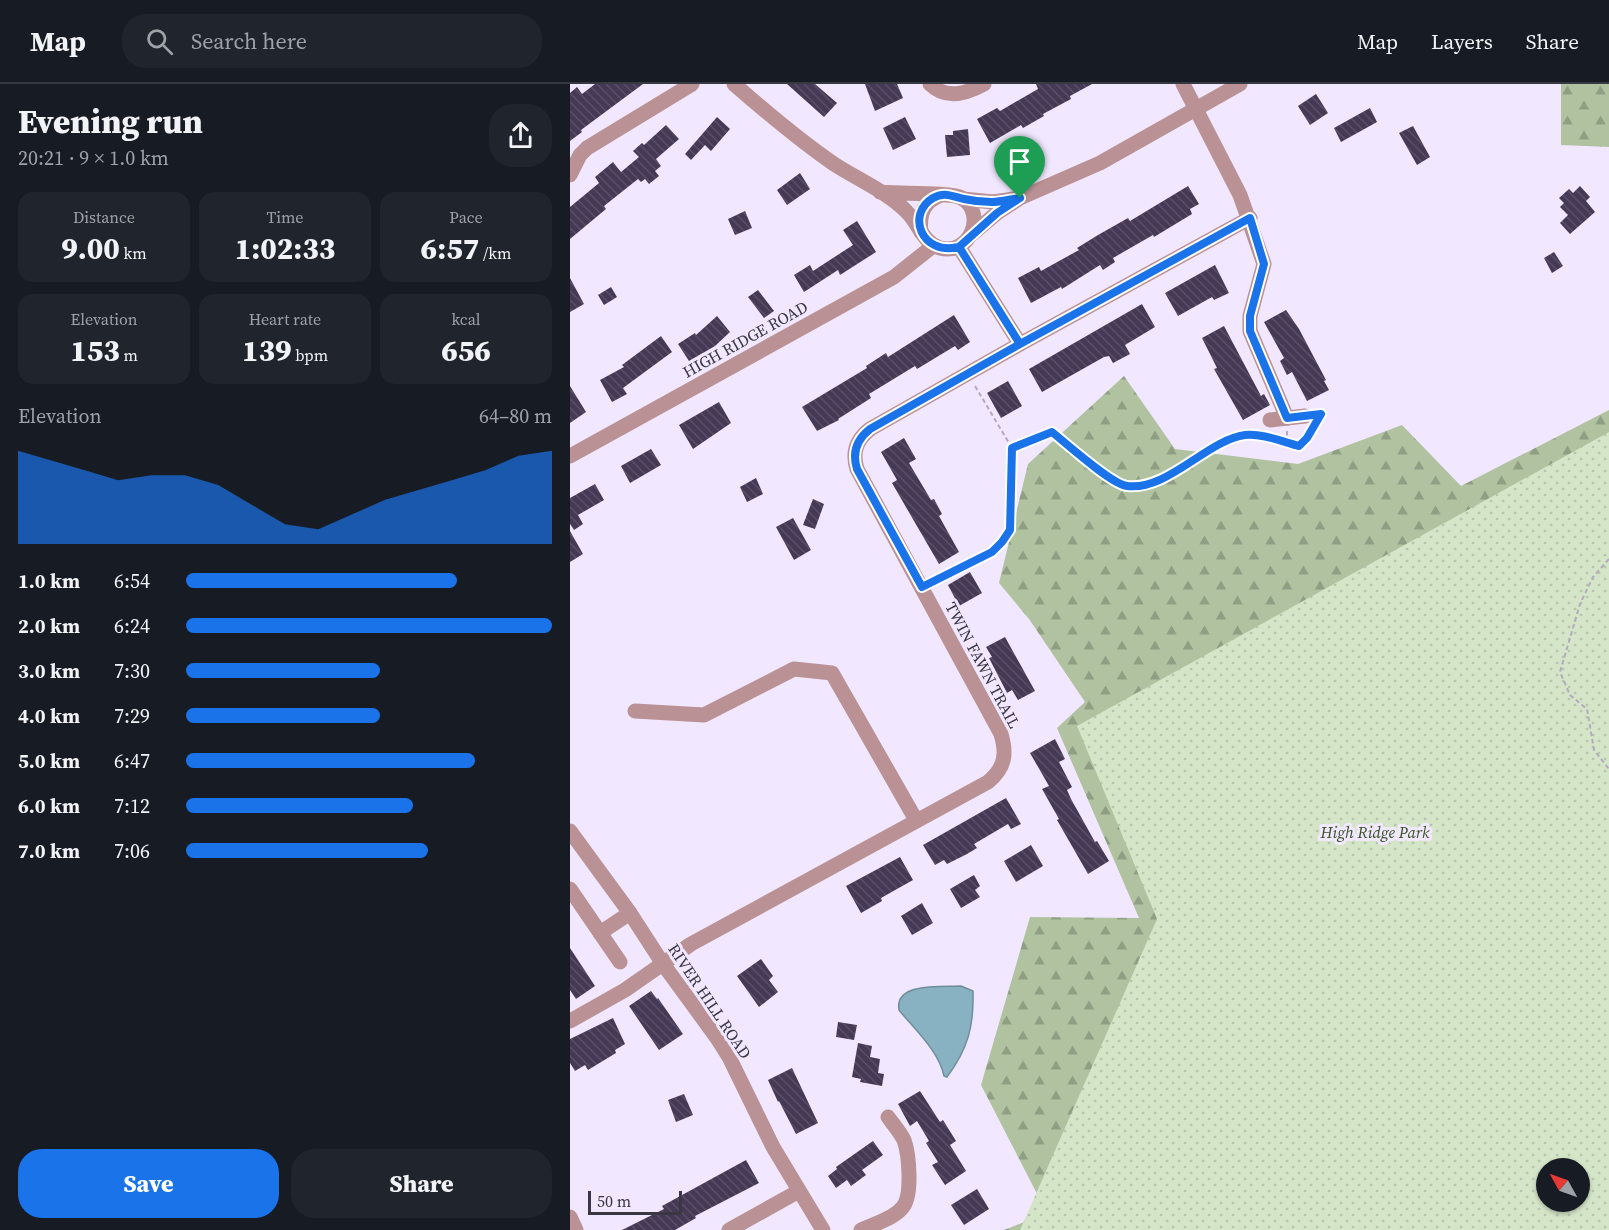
<!DOCTYPE html>
<html lang="en">
<head>
<meta charset="utf-8">
<style>
	:root { --surface:#171b24; --page:#20242c; --text:#f1f3f6; --muted:#9ea1a6; --line:#363941; --accent:#1a73e8 }
	body { margin:0; font-family:"Source Serif 4",serif; background:var(--page); color:var(--text); height:100vh; display:flex; flex-direction:column; font-size:22px; white-space:nowrap }
	* { box-sizing:border-box; margin:0 }
	p { font-size:20px; color:var(--muted) }
	.icon { flex:none; width:33px; height:33px; fill:none; stroke:currentColor; stroke-width:2; stroke-linecap:round; stroke-linejoin:round }
	.map { position:relative; flex:1; overflow:hidden }
	.details { display:flex; flex-direction:column; background:var(--surface); width:570px }
	.details>* { flex:none }
	.needle { width:39px; rotate:310deg }
	.tools { position:absolute; left:966px; top:1074px; display:grid; gap:12px }
	.tools a { display:grid; place-items:center; width:54px; height:54px; border-radius:50%; background:var(--surface); box-shadow:0 2px 4px #0004; font-size:30px }
	.scale { position:absolute; left:18px; bottom:15px; width:94px; box-sizing:border-box; padding-left:6px; border:3px solid #3b3742; border-top:0; font-size:16px; line-height:21px; white-space:nowrap; color:#3b3742; -webkit-text-stroke:4px #f1e8ff; paint-order:stroke }
	.pin { position:absolute; display:grid; place-items:center; width:51px; height:51px; color:#fff; margin:-62px -26px; border-radius:50% 50% 50% 0; rotate:-45deg; box-shadow:0 0 6px #0007 }
	.pin .icon { rotate:45deg }
	.round { display:grid; place-items:center; flex:none; width:63px; height:63px; border-radius:24px; background:var(--page) }
	.summary { display:flex; align-items:center; justify-content:space-between; height:102px; padding:0 18px }
	h1 { font-size:33px; font-weight:800; line-height:45px }
	.figures { display:grid; grid-template-columns:repeat(3,1fr); gap:9px; height:102px; padding:6px 18px }
	.figures div { display:grid; align-content:center; border-radius:15px; background:var(--page); text-align:center }
	.figures b { font-size:30px; font-weight:800 }
	.figures small { font-size:16px; font-weight:400 }
	.figures p { font-size:16px }
	.chart { height:168px; padding:12px 18px }
	.chart p { display:flex; justify-content:space-between }
	.chart svg { width:100%; height:108px; margin-top:6px; fill:var(--accent); opacity:.7 }
	.button { display:flex; gap:12px; margin-top:auto; padding:12px 18px }
	.button a { flex:1; height:69px; border-radius:24px; background:var(--accent); color:#fff; font-size:24px; font-weight:800; line-height:69px; text-align:center }
	.button a+a { background:var(--page); color:var(--text) }
	ul { padding:0 18px; list-style:none; font-size:20px }
	li { display:grid; grid-template-columns:96px 72px 1fr; align-items:center; height:45px }
	li i { height:15px; border-radius:8px; background:var(--accent) }
	header { display:flex; align-items:center; gap:36px; box-sizing:border-box; height:84px; padding:0 30px; background:var(--surface); border-bottom:2px solid var(--line) }
	header strong { font-size:28px }
	nav { display:flex; gap:33px; margin-inline-start:auto; font-size:21px }
	.search { width:420px; height:54px; background:var(--page); display:flex; align-items:center; gap:15px; box-sizing:border-box; padding:0 21px; border-radius:24px; color:var(--muted); font-size:22px }
	main { display:flex; flex:1; min-height:0 }
	.map>svg:first-child { display:block }
	.forest { fill:url(#forest-firs); fill-rule:evenodd }
	.park { fill:url(#park-dots); fill-rule:evenodd }
	.water { fill:#88b2c2; stroke:#718d9c; stroke-width:1.5 }
	.building { fill:url(#building-back-hatch) }
	.lines { fill:none; stroke-linecap:round; stroke-linejoin:round }
	.path { stroke:#b2abbe; stroke-width:2; stroke-dasharray:4.5 3; stroke-linecap:butt }
	.minor { stroke:#ba9296; stroke-width:15 }
	.route-casing { stroke:#fff; stroke-width:12 }
	.route { stroke:#1a73e8; stroke-width:8 }
	.labels { text-anchor:middle; dominant-baseline:central; stroke-width:6; stroke-linejoin:round; paint-order:stroke }
	.street-label { font-size:16px; fill:#3b3742; stroke:#f1e8ff }
	.park-label { font-size:16px; font-style:italic; fill:#39511f; stroke:#f1e8ff }
</style>
</head>
<body>
<header>
<strong>Map</strong>
<div class="search"><svg class="icon" aria-label="search" viewBox="0 0 24 24"><circle cx="10" cy="10" r="6"/><path d="M15 15l6 6"/></svg>Search here</div>
<nav><a>Map</a><a>Layers</a><a>Share</a></nav>
</header>
<main>
<section class="details">
<div class="summary"><div><h1>Evening run</h1><p>20:21 · 9 × 1.0 km</p></div><a class="round"><svg class="icon" aria-label="share" viewBox="0 0 24 24"><path d="M12 15V3M7 8l5-5 5 5M5 13v7h14v-7"/></svg></a></div>
<div class="figures">
<div><p>Distance</p><b>9.00<small> km</small></b></div>
<div><p>Time</p><b>1:02:33</b></div>
<div><p>Pace</p><b>6:57<small> /km</small></b></div>
</div>
<div class="figures">
<div><p>Elevation</p><b>153<small> m</small></b></div>
<div><p>Heart rate</p><b>139<small> bpm</small></b></div>
<div><p>kcal</p><b>656</b></div>
</div>
<div class="chart"><p><span>Elevation</span>64–80 m</p>
<svg viewBox="0 0 160 44" preserveAspectRatio="none"><path d="M0 44V6L10 10L20 14L30 18L40 16L50 16L60 20L70 28L80 36L90 38L100 32L110 26L120 22L130 18L140 14L150 8L160 6V44z"/></svg>
</div>
<ul>
<li><b>1.0 km</b>6:54<i style="width:74%"></i></li>
<li><b>2.0 km</b>6:24<i style="width:100%"></i></li>
<li><b>3.0 km</b>7:30<i style="width:53%"></i></li>
<li><b>4.0 km</b>7:29<i style="width:53%"></i></li>
<li><b>5.0 km</b>6:47<i style="width:79%"></i></li>
<li><b>6.0 km</b>7:12<i style="width:62%"></i></li>
<li><b>7.0 km</b>7:06<i style="width:66%"></i></li>
</ul>
<div class="button"><a>Save</a><a>Share</a></div>
</section>
<div class="map">
<svg width="1039" height="1146" viewBox="0 0 1039 1146">
	<defs>
		<pattern id="forest-firs" width="22" height="20" patternUnits="userSpaceOnUse" patternTransform="scale(1.5)"><rect width="22" height="20" fill="#b0c2a0"/><path d="M5 1l3.5 6h-7zM16 11l3.5 6h-7z" fill="#909e84"/></pattern>
		<pattern id="park-dots" width="8" height="8" patternUnits="userSpaceOnUse" patternTransform="scale(1.5)"><rect width="8" height="8" fill="#d5e5c8"/><path d="M2 2h.1M6 6h.1" fill="none" stroke="#b8c5ad" stroke-width="1.8" stroke-linecap="round"/></pattern>
		<pattern id="building-back-hatch" width="6" height="6" patternUnits="userSpaceOnUse" patternTransform="scale(1.5)"><rect width="6" height="6" fill="#463956"/><path d="M-1 5l2 2M0 0l6 6M5-1l2 2" fill="none" stroke="#594e67"/></pattern>
	</defs>
	<rect width="100%" height="100%" fill="#f1e8ff"/>
	<g class="forest">
		<path d="M991,0H1039V63L991,61Z"/>
		<path d="M554,292L605,365L728,380L832,341L891,402L1039,326V1146H434L477,1129L411,1001L460,833L569,834L487,644L515,618L459,535L429,499L458,380ZM976,1084H1010V1118H976Z"/>
	</g>
	<path class="park" d="M1039,348V1146H450L587,835L507,642ZM976,1084H1010V1118H976Z"/>
	<path class="water" d="M391,902L403,907C404,942 398,965 377,993L374,992C369,967 345,946 329,926C324,898 372,903 391,902Z"/>
	<g class="building">
		<path d="M25,0H73L11,46L12,48L0,57V9L7,3L12,10Z"/>
		<path d="M217,0H245L267,19L254,33Z"/>
		<path d="M295,0H327L333,14L305,27Z"/>
		<path d="M466,0H522L500,12L501,15L473,30L474,32L453,44L451,41L420,59L407,35L427,24L430,27L468,5Z"/>
		<path d="M746,10L758,29L740,41L728,22Z"/>
		<path d="M800,24L807,38L771,58L764,44Z"/>
		<path d="M147,33L160,45L141,67L135,61L121,76L115,70Z"/>
		<path d="M335,33L346,55L323,66L313,44Z"/>
		<path d="M96,41L109,55L86,75L91,82L85,87L89,92L79,100L75,95L71,98L68,95L34,122L36,125L0,155V123L29,99L25,93L43,78L51,88L69,73L63,67L72,59L74,61Z"/>
		<path d="M843,42L860,73L847,81L829,49Z"/>
		<path d="M398,45L400,71L377,73L375,51H383V47Z"/>
		<path d="M230,89L240,105L217,121L207,106Z"/>
		<path d="M618,102L629,120L620,125L622,130L584,153L583,151L543,174L545,178L533,186L530,181L492,205L491,203L461,219L448,194L469,183L471,187L509,166L507,164L528,151L558,134L560,137Z"/>
		<path d="M1010,102L1020,113L1016,117L1025,128L1000,150L990,139L998,131L990,123L994,119L989,114L999,105L1003,109Z"/>
		<path d="M175,127L182,144L165,151L158,135Z"/>
		<path d="M287,137L306,168L270,191L268,186L234,208L224,191L240,181L243,187L283,161L273,146Z"/>
		<path d="M984,168L993,182L982,189L974,174Z"/>
		<path d="M645,181L659,209L644,216L642,213L608,232L595,209Z"/>
		<path d="M0,194L14,220L0,228Z"/>
		<path d="M41,203L47,213L34,221L28,211Z"/>
		<path d="M188,206L204,227L194,234L178,213Z"/>
		<path d="M572,220L585,243L555,261L560,270L543,279L539,272L534,273L472,308L459,285Z"/>
		<path d="M716,226L729,245L756,296L754,297L759,306L737,317L722,288L717,291L710,277L714,274L694,238Z"/>
		<path d="M384,231L400,258L388,266L385,262L347,285L345,282L299,310L301,314L268,335L269,336L247,347L232,323L297,284L296,282L316,269L318,273Z"/>
		<path d="M147,232L160,248L145,262L119,277L108,260L125,249L126,251Z"/>
		<path d="M654,242L691,312L694,310L700,321L673,336L644,285L647,284L632,254Z"/>
		<path d="M91,252L102,268L53,304L57,310L42,318L30,296L54,283L52,281Z"/>
		<path d="M438,297L452,322L431,334L417,309Z"/>
		<path d="M0,302L16,328L0,339Z"/>
		<path d="M149,318L161,339L123,365L109,341Z"/>
		<path d="M334,354L346,375L339,379L361,416L364,415L372,430L369,432L389,468L369,480L322,399L327,396L311,368Z"/>
		<path d="M81,365L91,381L60,399L51,382Z"/>
		<path d="M186,394L193,410L177,418L170,403Z"/>
		<path d="M25,400L34,416L8,431L13,440L4,446L0,440V414Z"/>
		<path d="M243,415L254,420L245,445L233,441Z"/>
		<path d="M223,434L241,466L224,476L206,443Z"/>
		<path d="M0,447L13,470L0,478Z"/>
		<path d="M400,488L412,509L389,522L378,501Z"/>
		<path d="M435,553L465,607L448,616L442,606L437,609L419,574L422,573L416,563Z"/>
		<path d="M485,655L495,675L489,678L502,703L497,706L501,715L525,758L527,757L539,777L518,790L487,736L489,735L472,705L479,702L460,669Z"/>
		<path d="M436,714L451,740L441,745L438,740L404,760L407,764L397,770L377,780L374,776L365,781L353,761Z"/>
		<path d="M461,761L473,782L446,798L434,777Z"/>
		<path d="M330,773L343,796L311,814L312,817L291,829L276,802Z"/>
		<path d="M404,791L410,802L405,806L410,813L391,824L380,805Z"/>
		<path d="M352,819L363,839L342,851L331,832Z"/>
		<path d="M0,864L25,902L6,915L0,906Z"/>
		<path d="M191,875L203,892L199,896L208,908L189,923L167,892Z"/>
		<path d="M81,907L87,915L88,914L113,950L89,966L59,922Z"/>
		<path d="M43,934L55,960L45,966L46,969L18,986L15,981L5,987L0,979V955Z"/>
		<path d="M268,938L287,941L284,956L266,953Z"/>
		<path d="M288,959L302,962L300,973L310,975L308,989L314,990L312,1002L290,998L291,995L282,993Z"/>
		<path d="M222,984L248,1039L226,1050L209,1017L208,1018L198,996Z"/>
		<path d="M350,1007L370,1038L373,1036L386,1057L380,1061L396,1087L375,1101L362,1081L368,1078L356,1059L359,1057L347,1037L340,1042L328,1020Z"/>
		<path d="M114,1010L123,1031L106,1038L98,1016Z"/>
		<path d="M303,1057L313,1071L292,1086L296,1091L281,1102L277,1096L266,1104L258,1092L267,1085L266,1083Z"/>
		<path d="M176,1076L189,1099L125,1132L126,1134L105,1146H52L94,1125L92,1122Z"/>
		<path d="M407,1105L419,1125L394,1141L381,1121Z"/>
	</g>
	<g class="lines">
		<g class="path">
			<path d="M405,302L442,364L482,348C497,359 541,400 557,402C598,407 636,356 675,351C692,349 713,358 729,362L742,344"/>
			<path d="M717,347V359"/>
			<path d="M1039,475L1023,493L1010,520L990,588L1000,611L1017,625L1024,666L1039,685"/>
			<path d="M365,497C382,488 423,471 433,457C445,441 441,386 442,364"/>
		</g>
		<g class="minor">
			<path d="M164,0C196,28 229,56 264,80C287,95 319,109 337,128C349,140 353,159 370,164C400,172 417,130 392,114C381,108 327,110 310,108"/>
			<path d="M360,0C376,16 396,10 414,0"/>
			<path d="M613,0L670,111L694,180L680,232V247L717,334"/>
			<path d="M0,91L10,71L17,64L122,0"/>
			<path d="M393,115L423,118L444,115"/>
			<path d="M351,148C349,130 353,118 371,111"/>
			<path d="M402,150L427,129L450,114L530,79L670,0"/>
			<path d="M389,163L450,260"/>
			<path d="M700,336L735,332"/>
			<path d="M0,372L324,193L363,162"/>
			<path d="M65,627L134,631L224,585L262,589L346,736"/>
			<path d="M0,747L60,829L93,880L147,954L159,973L203,1063L253,1146"/>
			<path d="M0,805L50,878"/>
			<path d="M30,849L60,829"/>
			<path d="M0,937L55,906L121,860L418,698C435,684 437,670 431,650L287,385C282,369 286,356 300,345L450,260L680,134"/>
			<path d="M0,1133L6,1146"/>
			<path d="M159,1146L229,1107"/>
			<path d="M291,1146C304,1140 323,1135 332,1124C343,1113 339,1070 334,1056C330,1048 323,1040 318,1033"/>
		</g>
	</g>
	<g class="lines">
		<defs>
			<path id="route" d="M450,114L427,129L389,163L450,260L300,345C286,356 282,369 287,385L352,503L422,468L432,458L440,446L442,364L482,348C497,360 541,400 557,402C598,407 637,356 675,351C692,349 713,358 729,362L737,354L751,330L717,334L680,247V232L694,180L680,134L450,260L389,163C351,172 336,130 363,114C375,107 383,113 394,115C403,117 414,118 422,118C431,118 441,115 450,114"/>
		</defs>
		<use href="#route" class="route-casing"/>
		<use href="#route" class="route"/>
	</g>
	<g class="labels">
		<g class="street-label">
			<text transform="translate(175 255) rotate(-29)">HIGH RIDGE ROAD</text>
			<text transform="translate(413 581) rotate(62)">TWIN FAWN TRAIL</text>
			<text transform="translate(140 917) rotate(56)">RIVER HILL ROAD</text>
		</g>
		<g class="park-label">
			<text x="805" y="748">High Ridge Park</text>
		</g>
	</g>
</svg>
<div class="tools">
<a><svg class="needle" viewBox="-14 -14 28 28"><path d="M0-13l5 13h-10z" fill="#e53935"/><path d="M0 13l5-13h-10z" fill="#9ea1a6"/></svg></a>
</div>
<div class="scale">50 m</div>
<div class="pin" style="left:450px;top:114px;background:#1e9e55"><svg class="icon" aria-label="arrive" viewBox="0 0 24 24"><path d="M6 21V4h12l-3 4 3 4H6"/></svg></div>
</div>
</main>
</body>
</html>
